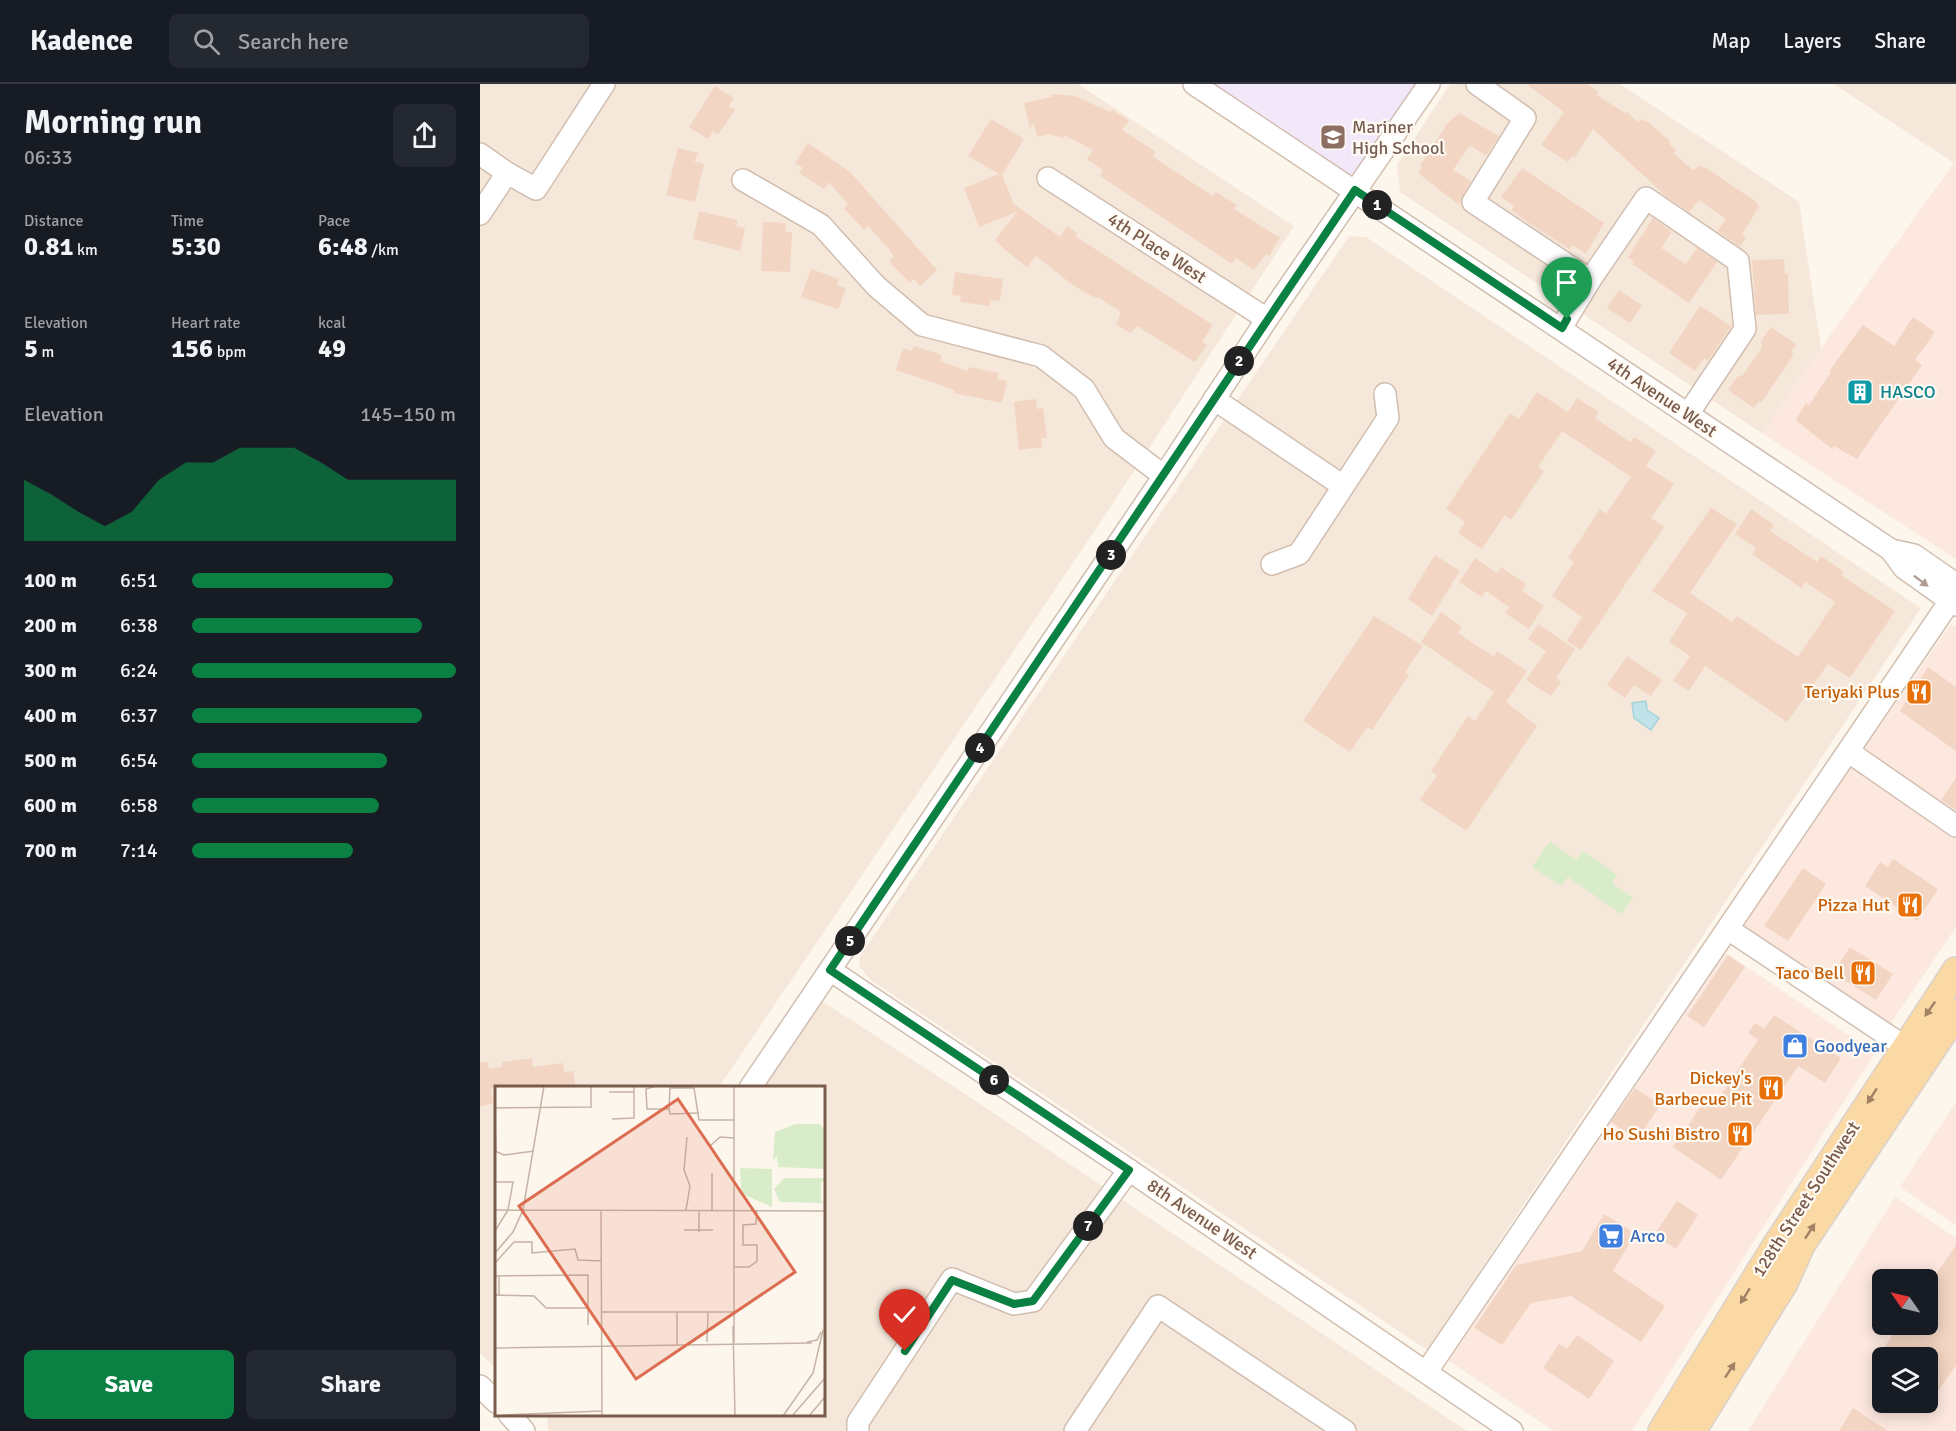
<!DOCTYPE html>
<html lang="en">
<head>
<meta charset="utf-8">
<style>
	:root { --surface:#171b24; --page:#242831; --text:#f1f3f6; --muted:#9ea1a6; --line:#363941; --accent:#0b8043 }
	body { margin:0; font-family:Signika,sans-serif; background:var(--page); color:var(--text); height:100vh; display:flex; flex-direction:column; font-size:22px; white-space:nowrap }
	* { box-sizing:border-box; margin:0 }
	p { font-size:20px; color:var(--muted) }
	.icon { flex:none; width:33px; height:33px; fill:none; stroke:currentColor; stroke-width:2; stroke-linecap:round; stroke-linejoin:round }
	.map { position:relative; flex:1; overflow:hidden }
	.panel { display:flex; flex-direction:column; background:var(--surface); width:480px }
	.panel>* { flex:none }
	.needle { width:39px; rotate:304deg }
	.fabs { position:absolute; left:1392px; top:1185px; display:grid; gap:12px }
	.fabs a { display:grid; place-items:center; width:66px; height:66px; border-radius:9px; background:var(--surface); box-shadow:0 3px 15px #0003; font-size:30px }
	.pin { position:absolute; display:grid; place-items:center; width:51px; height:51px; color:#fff; margin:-62px -26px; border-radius:50% 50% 50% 0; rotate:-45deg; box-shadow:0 0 6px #0007 }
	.pin .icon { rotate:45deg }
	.km { position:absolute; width:30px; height:30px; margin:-15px; border-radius:50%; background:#222; color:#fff; font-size:16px; line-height:30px; text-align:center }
	.round { display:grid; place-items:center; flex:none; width:63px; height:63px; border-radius:9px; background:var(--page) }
	.head { display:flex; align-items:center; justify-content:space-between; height:102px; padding:0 24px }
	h1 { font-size:33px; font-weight:800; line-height:45px }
	.metrics { display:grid; grid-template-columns:repeat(3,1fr); gap:9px; height:102px; padding:6px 24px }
	.metrics div { display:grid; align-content:center }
	.metrics b { font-size:26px; font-weight:800 }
	.metrics small { font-size:16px; font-weight:400 }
	.metrics p { font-size:16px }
	.chart { height:168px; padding:12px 24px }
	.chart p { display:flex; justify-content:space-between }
	.chart svg { width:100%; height:108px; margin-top:6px; fill:var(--accent); opacity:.7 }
	.button { display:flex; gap:12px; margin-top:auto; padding:12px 24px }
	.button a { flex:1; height:69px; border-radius:9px; background:var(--accent); color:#fff; font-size:24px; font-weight:800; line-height:69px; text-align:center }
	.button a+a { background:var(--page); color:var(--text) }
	ul { padding:0 24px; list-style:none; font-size:20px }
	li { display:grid; grid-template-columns:96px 72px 1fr; align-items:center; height:45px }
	li i { height:15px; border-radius:8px; background:var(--accent) }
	header { display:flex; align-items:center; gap:36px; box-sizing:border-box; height:84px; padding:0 30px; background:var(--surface); border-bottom:2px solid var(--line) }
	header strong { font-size:28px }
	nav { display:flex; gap:33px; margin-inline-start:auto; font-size:21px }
	.search { width:420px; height:54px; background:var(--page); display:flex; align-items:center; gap:15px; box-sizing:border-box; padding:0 21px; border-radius:9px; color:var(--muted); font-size:22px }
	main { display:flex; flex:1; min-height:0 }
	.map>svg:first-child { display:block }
	.residential { fill:#f5e8da }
	.commercial { fill:#fde8e0; fill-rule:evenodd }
	.education { fill:#f3e8fa }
	.green { fill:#d8ecc9 }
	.water { fill:#bfe3e8; stroke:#a5d3da; stroke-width:1.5 }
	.building { fill:#f3d5c3 }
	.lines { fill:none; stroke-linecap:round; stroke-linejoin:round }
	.minor-casing { stroke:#d1beb0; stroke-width:24 }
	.major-casing { stroke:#dad1cd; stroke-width:30 }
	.minor { stroke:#fff; stroke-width:21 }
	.major { stroke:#fbd9a5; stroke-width:27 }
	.oneway { fill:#af9d94 }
	.oneway2 { fill:#a18267 }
	.route-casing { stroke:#fff; stroke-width:12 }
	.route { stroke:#0b8043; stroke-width:8 }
	.labels { text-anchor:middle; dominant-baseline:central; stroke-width:4.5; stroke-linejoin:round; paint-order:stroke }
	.education-label { font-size:18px; fill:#785e54; stroke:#fffaf3; text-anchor:start }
	.street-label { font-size:18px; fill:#7a5c4d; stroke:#fffaf3 }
	.culture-label { font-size:18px; fill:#0d838f; stroke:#fffaf3; text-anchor:start }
	.food-label { font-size:18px; fill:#c56008; stroke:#fffaf3; text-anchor:end }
	.shop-label { font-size:18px; fill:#366cbe; stroke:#fffaf3; text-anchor:start }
	.inset-road { fill:none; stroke:#c5b3a7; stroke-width:1.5 }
	.view { fill:#dc6d51; fill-opacity:0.15; stroke:#dc6d51; stroke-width:3 }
	.inset-edge { fill:none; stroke:#7a5c4d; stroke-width:3 }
</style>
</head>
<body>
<header>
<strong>Kadence</strong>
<div class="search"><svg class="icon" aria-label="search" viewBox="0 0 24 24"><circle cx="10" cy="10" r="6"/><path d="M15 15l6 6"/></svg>Search here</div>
<nav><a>Map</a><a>Layers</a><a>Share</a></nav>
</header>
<main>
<section class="panel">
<div class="head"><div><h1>Morning run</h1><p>06:33</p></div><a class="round"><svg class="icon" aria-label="share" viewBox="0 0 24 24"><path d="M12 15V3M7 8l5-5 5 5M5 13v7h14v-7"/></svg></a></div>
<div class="metrics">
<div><p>Distance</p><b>0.81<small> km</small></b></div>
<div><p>Time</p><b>5:30</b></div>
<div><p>Pace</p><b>6:48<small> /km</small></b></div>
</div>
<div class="metrics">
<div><p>Elevation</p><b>5<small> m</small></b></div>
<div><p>Heart rate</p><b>156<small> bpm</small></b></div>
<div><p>kcal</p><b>49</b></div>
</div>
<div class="chart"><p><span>Elevation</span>145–150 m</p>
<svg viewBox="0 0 160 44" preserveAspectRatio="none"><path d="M0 44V19L10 25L20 32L30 38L40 32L50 19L60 12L70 12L80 6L90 6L100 6L110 12L120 19L130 19L140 19L150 19L160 19V44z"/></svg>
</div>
<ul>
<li><b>100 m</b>6:51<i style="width:76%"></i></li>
<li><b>200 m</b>6:38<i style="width:87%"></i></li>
<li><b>300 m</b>6:24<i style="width:100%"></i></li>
<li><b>400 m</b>6:37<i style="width:87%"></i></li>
<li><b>500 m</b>6:54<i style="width:74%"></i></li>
<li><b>600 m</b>6:58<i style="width:71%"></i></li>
<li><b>700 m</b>7:14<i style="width:61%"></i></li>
</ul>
<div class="button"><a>Save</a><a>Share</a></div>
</section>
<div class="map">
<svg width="1476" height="1347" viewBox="0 0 1476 1347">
	<rect width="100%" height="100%" fill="#fdf6ec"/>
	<g class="residential">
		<path d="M0,0H598L814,142L620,439L239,1003L16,1004V1285L0,1269Z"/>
		<path d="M970,0H1140L1319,118L1341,264L1283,350L920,108L917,81Z"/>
		<path d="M1354,0H1476V76L1474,79Z"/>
		<path d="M869,152L886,153L1441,524L947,1266L391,896L379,882L380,872Z"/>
		<path d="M342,917L488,1012L987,1347H68L67,1330H344V1004L284,1003Z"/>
	</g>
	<g class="commercial">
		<path d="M1476,76V475L1283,350L1341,264Z"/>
		<path d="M1471,540L1476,543V843L1409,942L1256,838L1354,693L1372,682Z"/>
		<path d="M1246,869L1395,969L1152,1347H1074L969,1277Z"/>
		<path d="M1476,1018V1141L1420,1103Z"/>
		<path d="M1415,1113L1476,1154V1347H1268ZM1402,1196H1448V1240H1402ZM1402,1274H1448V1318H1402Z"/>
	</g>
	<path class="education" d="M714,0H949L875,106Z"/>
	<path class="green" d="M1070,757L1096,776L1103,767L1137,791L1132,799L1153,814L1141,830L1088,793L1081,802L1052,783Z"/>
	<path class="water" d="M1166,617L1167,626L1179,634L1171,646L1154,634L1152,619Z"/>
	<g class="building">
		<path d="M1046,0H1107L1119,8L1117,11L1145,29L1147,28L1158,38L1161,35L1169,39L1191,58L1189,60L1196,66L1193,69L1213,86L1219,82L1226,84L1275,117L1279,122L1262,151L1266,153L1260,163L1237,147L1246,135L1219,116L1209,128L1187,113L1113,45L1094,74L1092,72L1088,78L1061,61L1084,28Z"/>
		<path d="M235,2L254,14L249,22L255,26L238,51L233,47L228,55L209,43Z"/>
		<path d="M572,10L595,12L630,28L632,26L649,37L642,46L676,68L673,72L679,77L733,112L736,108L757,121L754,125L800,154L789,172L786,170L774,186L756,174L752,180L620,92L623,86L607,75L613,66L584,51L583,54L568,50L558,53L553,39L550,45L544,19L572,13Z"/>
		<path d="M979,29L1019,52L1006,72L990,61L973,86L991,97L979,121L938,89L942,84L940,82L967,40Z"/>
		<path d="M511,35L544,55L522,91L534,120L580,153L587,142L597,149L595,152L733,241L722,258L727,261L715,278L657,242L650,249L636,240L641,228L618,213L617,215L594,202L556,172L547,183L530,170L515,156L537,128L499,143L484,104L519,90L488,72Z"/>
		<path d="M328,59L370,88L457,186L440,202L434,195L430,199L409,177L414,173L409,165L388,142L384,146L364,124L368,120L349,98L344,105L319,89L323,84L315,79Z"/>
		<path d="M198,64L219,69L214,77L224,80L215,118L186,111Z"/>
		<path d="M1042,84L1124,139L1106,170L1092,161L1089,165L1043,135L1031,126L1034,122L1021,113Z"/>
		<path d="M219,127L258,136L256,142L265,144L260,167L213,155Z"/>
		<path d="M1173,134L1192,148L1181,164L1206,180L1217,164L1237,178L1209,219L1152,180L1154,177L1148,173Z"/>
		<path d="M283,138L306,139L305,148H312L310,188L281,187Z"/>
		<path d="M1304,175L1305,190H1308L1309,230L1276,231L1272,176Z"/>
		<path d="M331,185L359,195L357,201L366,204L358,225L321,213Z"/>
		<path d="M475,188L523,195L520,217L510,216V222L480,218L481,212L472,211Z"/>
		<path d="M1139,206L1162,221L1150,239L1127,224Z"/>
		<path d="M1220,222L1251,242L1228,277L1224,274L1215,287L1189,269Z"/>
		<path d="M1433,233L1455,248L1435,276L1442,281L1377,375L1354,362L1352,365L1318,338L1316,335L1326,319L1329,321L1351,288L1349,287L1383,241L1414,262Z"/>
		<path d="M1291,243L1316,260L1311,268L1314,270L1281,319L1279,317L1274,324L1248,306L1257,293L1263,291L1282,263L1281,257Z"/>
		<path d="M434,262L462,271L460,277L488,287L489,283L519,289L517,295L527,297L522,319L474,309L475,306L416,286L423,264L432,267Z"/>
		<path d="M1057,308L1088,328L1097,314L1119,328L1115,334L1150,358L1154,353L1176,367L1166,382L1194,400L1171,434L1184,443L1101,566L1087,557L1102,533L1072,512L1094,478L1088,474L1120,425L1126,430L1151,393L1082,347L1058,383L1064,387L1031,436L1025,431L1002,465L978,449L985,438L966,425L1030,329L1039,335Z"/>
		<path d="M556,315L557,325L563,324L567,354H561L562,363L539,366L534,318Z"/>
		<path d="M1231,424L1257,440L1210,509L1252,538L1257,532L1318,573L1355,518L1325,498L1321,504L1272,470L1276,464L1255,450L1271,425L1294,441L1290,447L1337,478L1341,472L1364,488L1361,491L1415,527L1370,594L1348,580L1307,638L1225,582L1209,607L1193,597L1210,572L1189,558L1207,529L1172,507Z"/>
		<path d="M955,471L980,487L952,532L928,515Z"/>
		<path d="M995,474L1017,489L1021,483L1046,500L1042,507L1064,522L1049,545L1025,529L1029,523L1006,507L1002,513L979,498Z"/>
		<path d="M961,528L982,543L978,549L1014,573L1017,567L1047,587L1026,618L1057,642L986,747L940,716L957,691L951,687L988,632L995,637L1014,608L941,558Z"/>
		<path d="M894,532L943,562L925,588L929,591L892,646L887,643L870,668L823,637Z"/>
		<path d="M1058,540L1095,565L1076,594L1081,598L1071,612L1046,596L1066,567L1048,555Z"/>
		<path d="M1147,572L1182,596L1171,612L1154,601L1145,614L1127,601Z"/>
		<path d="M1448,583L1476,603V667L1420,627Z"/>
		<path d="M1476,694V726L1461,716Z"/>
		<path d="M1413,775L1458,805L1437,837L1385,802L1400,778L1408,783Z"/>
		<path d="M1323,784L1346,800L1308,857L1284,842Z"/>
		<path d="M1370,863L1413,890L1396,916L1353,889Z"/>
		<path d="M1248,871L1265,883L1224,943L1207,932Z"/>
		<path d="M1294,931L1361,974L1345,999L1318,982L1241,1096L1193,1063L1224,1018L1233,1023L1278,956L1268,949L1275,939L1284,945Z"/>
		<path d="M52,974L53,983L83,979L84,988L93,987L96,1004H11L13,1020L0,1022V979L8,978L9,985L22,983V978Z"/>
		<path d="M1155,1004L1180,1021L1157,1056L1131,1038Z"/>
		<path d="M1197,1117L1218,1131L1196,1165L1174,1151Z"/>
		<path d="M1124,1130L1150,1146L1151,1157L1133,1187L1185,1222L1161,1258L1091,1212L1051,1219L1022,1261L994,1244L1036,1181L1102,1167Z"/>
		<path d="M1476,1161V1281L1456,1310L1448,1304V1274H1397L1420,1240H1448V1202Z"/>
		<path d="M1097,1251L1134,1277L1109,1315L1063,1284L1079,1260L1087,1265Z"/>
		<path d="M1373,1324L1408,1347H1359Z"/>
	</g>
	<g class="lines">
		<defs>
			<g id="minor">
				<path d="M714,0L1411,466L1424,484L1476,521"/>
				<path d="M997,0L1045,34L993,118L1110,196L1166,114L1258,177L1265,245L1208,330"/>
				<path d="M0,70L27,89L0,130"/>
				<path d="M27,89L56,105L124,0"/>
				<path d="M568,94L787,235"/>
				<path d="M263,96L341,141L396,202L442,241L561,272L604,305L634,354L684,392"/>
				<path d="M1081,244L1110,196"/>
				<path d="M734,315L863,402"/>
				<path d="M1411,466L1434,471L1476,500"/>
				<path d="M792,480L819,470L908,334L905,310"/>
				<path d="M1369,668L1476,742"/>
				<path d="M1248,845L1437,971"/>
				<path d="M350,886L649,1086L1032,1347"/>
				<path d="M270,1004L684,392L787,235L949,0"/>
				<path d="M947,1287L1470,517"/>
				<path d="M0,1302L16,1318"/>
				<path d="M29,1330L44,1347"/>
				<path d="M378,1347V1338L472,1195L534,1220L553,1217L649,1086"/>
				<path d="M595,1347L678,1222L865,1347"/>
			</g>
			<g id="major">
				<path d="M1182,1347L1294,1165L1476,887"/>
				<path d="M1212,1347L1304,1199L1321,1161L1476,929"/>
			</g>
		</defs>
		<use href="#minor" class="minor-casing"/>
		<use href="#major" class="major-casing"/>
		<use href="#minor" class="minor"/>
		<use href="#major" class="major"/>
	</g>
	<defs><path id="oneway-solid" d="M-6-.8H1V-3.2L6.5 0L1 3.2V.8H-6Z" transform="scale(1.5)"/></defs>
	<use class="oneway" href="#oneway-solid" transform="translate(1441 497) rotate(37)"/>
	<g class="oneway2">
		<use href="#oneway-solid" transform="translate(1450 925) rotate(125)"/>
		<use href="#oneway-solid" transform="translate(1392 1012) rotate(123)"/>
		<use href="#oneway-solid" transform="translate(1330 1147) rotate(-57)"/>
		<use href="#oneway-solid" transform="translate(1265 1212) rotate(122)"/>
		<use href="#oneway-solid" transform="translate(1250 1286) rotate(-57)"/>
	</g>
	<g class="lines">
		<defs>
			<path id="route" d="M425,1267L472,1196L534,1220L553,1217L649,1086L350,886L875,106L1082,244L1087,235"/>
		</defs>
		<use href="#route" class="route-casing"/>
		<use href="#route" class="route"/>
	</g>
	<defs>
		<symbol id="school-square" viewBox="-11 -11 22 22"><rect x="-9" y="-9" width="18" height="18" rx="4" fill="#8d6e63" stroke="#fffaf3"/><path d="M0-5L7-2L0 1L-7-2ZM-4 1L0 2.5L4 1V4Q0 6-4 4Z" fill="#fff"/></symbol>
		<symbol id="building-square" viewBox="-11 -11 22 22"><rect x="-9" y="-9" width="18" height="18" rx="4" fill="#0f9aa8" stroke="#fffaf3"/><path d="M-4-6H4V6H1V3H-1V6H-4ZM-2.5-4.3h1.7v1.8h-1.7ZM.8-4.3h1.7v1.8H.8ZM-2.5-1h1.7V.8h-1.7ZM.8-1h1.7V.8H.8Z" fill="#fff"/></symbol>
		<symbol id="restaurant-square" viewBox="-11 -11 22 22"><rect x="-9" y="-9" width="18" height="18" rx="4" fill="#e8710a" stroke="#fffaf3"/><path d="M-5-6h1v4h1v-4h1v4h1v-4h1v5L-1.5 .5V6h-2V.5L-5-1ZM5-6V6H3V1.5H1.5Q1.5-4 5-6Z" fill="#fff"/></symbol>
		<symbol id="shop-square" viewBox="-11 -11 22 22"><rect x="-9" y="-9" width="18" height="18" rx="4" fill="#3f7fe0" stroke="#fffaf3"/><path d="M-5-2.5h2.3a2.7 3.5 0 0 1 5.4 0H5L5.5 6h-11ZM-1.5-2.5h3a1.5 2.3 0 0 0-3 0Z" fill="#fff"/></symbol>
		<symbol id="supermarket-square" viewBox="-11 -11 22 22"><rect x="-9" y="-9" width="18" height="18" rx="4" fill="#3f7fe0" stroke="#fffaf3"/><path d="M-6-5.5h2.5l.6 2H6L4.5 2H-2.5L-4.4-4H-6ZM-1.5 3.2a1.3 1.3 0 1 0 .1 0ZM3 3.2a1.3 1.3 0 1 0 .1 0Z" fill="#fff"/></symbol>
	</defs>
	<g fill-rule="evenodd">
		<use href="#school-square" x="838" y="38" width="30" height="30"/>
		<use href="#building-square" x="1365" y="293" width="30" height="30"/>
		<use href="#restaurant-square" x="1424" y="593" width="30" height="30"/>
		<use href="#restaurant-square" x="1415" y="806" width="30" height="30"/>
		<use href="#restaurant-square" x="1368" y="874" width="30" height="30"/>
		<use href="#shop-square" x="1300" y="947" width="30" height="30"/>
		<use href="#restaurant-square" x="1276" y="989" width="30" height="30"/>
		<use href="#restaurant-square" x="1245" y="1035" width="30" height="30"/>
		<use href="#supermarket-square" x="1116" y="1137" width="30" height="30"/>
	</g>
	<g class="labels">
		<g class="education-label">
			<text x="872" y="43">Mariner<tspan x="872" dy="21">High School</tspan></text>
		</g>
		<g class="street-label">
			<text transform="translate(677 164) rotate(33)">4th Place West</text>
			<text transform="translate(1182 313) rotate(34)">4th Avenue West</text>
			<text transform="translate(1326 1115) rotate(-57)">128th Street Southwest</text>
			<text transform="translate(722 1135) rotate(34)">8th Avenue West</text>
		</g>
		<g class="culture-label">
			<text x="1400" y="308">HASCO</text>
		</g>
		<g class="food-label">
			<text x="1420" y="608">Teriyaki Plus</text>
			<text x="1410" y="821">Pizza Hut</text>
			<text x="1364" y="889">Taco Bell</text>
			<text x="1272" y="994">Dickey's<tspan x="1272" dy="21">Barbecue Pit</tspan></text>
			<text x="1240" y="1050">Ho Sushi Bistro</text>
		</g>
		<g class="shop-label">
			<text x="1334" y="962">Goodyear</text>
			<text x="1150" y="1152">Arco</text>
		</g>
	</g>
	<g transform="translate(15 1002)">
		<rect width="330" height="330" fill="#fdf6ec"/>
		<path d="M301,38H325L330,45V83L283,81L282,70L278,74L280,46ZM245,82L277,83V121L250,109L246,103ZM289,92H330V96L326,95V115L330,117L285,116L279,103Z" fill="#d8ecc9"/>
		<path class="inset-road" d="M161,0L151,3L152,23H174L175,2H199L204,34H239M239,0V257M114,6H139M0,22L96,21V0M174,23L175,28L204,27M117,33L139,32V0M0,41L1,65M215,60L225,51L239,52M0,65L9,69L39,65M217,87V124M0,96H18L13,124L0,145M0,124L330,125M106,124L107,330M191,124L195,100L189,84L192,51M204,124V146M189,144H218M0,167L18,146L28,124L49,0M1,176L19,156H37V167L80,163L83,174L107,175M240,181H254L262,175V159H248V139L261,138L262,124M0,190L93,189V239M4,190V210M0,209L39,210L51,222H93M106,226H238M182,226V259M238,240L240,330M212,256L213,227M312,256L322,254L326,246M0,262L317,257M8,329L107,325M288,330L318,287L328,244M297,330L330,292M314,330L330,311"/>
		<path class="view" d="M183,13L300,186L141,293L24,120Z"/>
		<rect width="330" height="330" class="inset-edge"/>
	</g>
</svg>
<div class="fabs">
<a><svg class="needle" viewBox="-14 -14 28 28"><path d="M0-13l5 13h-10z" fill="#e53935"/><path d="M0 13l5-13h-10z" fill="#9ea1a6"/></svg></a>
<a><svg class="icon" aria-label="layers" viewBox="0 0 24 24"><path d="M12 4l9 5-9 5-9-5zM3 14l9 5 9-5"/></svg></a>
</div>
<div class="pin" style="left:1087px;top:235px;background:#1e9e55"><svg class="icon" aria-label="arrive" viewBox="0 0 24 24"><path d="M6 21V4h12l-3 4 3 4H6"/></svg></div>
<div class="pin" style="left:425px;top:1267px;background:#d93025"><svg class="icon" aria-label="check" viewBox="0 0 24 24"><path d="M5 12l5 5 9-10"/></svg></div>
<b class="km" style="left:897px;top:121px">1</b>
<b class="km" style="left:759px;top:277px">2</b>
<b class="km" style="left:631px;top:471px">3</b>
<b class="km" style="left:500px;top:664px">4</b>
<b class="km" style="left:370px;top:857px">5</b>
<b class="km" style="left:514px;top:996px">6</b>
<b class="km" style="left:608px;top:1142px">7</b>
</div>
</main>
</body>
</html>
